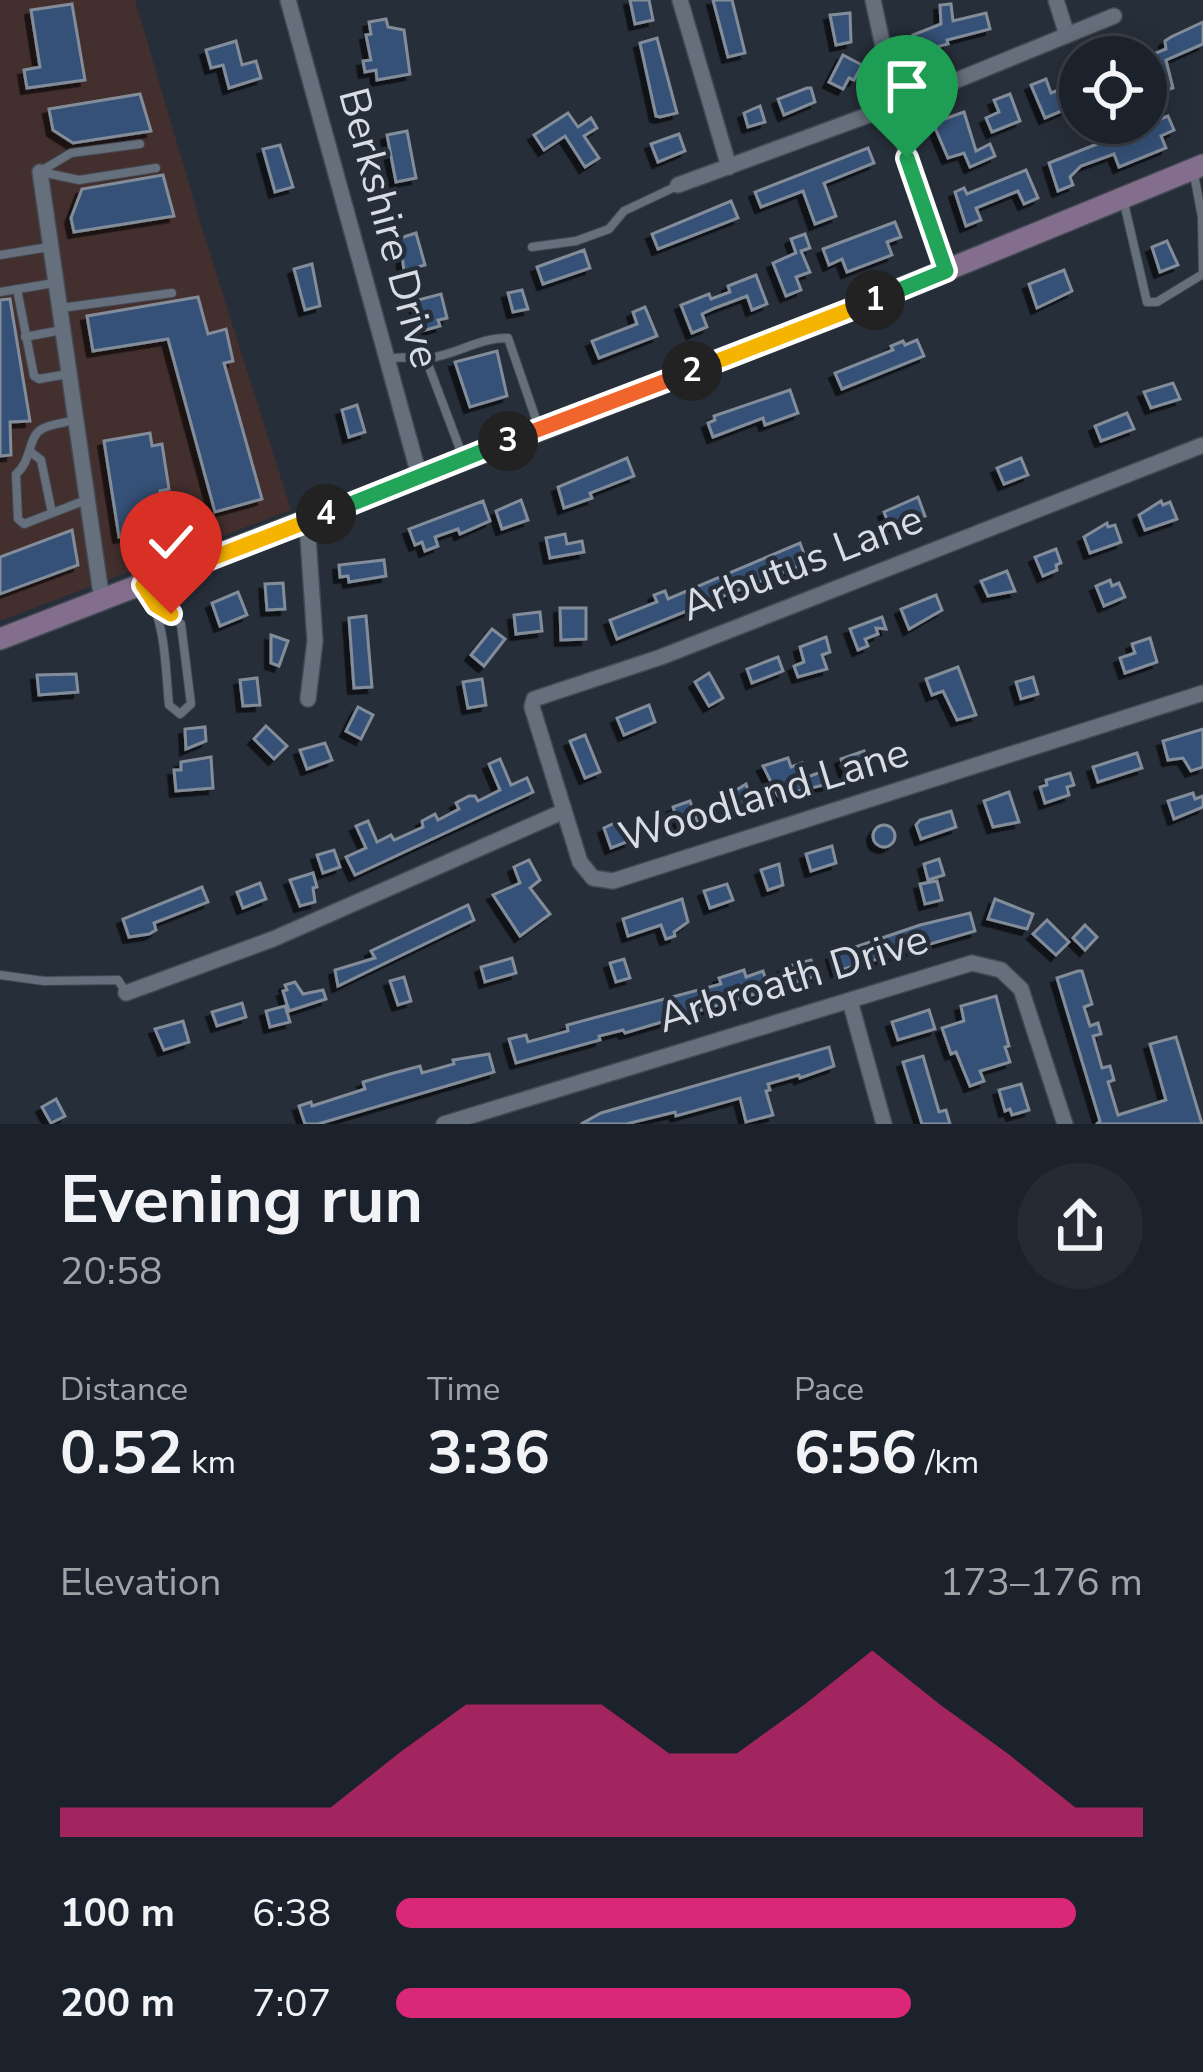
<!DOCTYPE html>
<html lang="en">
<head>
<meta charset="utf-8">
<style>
	:root { --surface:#1c222b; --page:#252a33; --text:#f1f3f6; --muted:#a0a4a9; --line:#3a3f47; --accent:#db2777 }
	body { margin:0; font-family:"Nunito Sans",sans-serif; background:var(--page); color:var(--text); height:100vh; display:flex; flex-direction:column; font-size:45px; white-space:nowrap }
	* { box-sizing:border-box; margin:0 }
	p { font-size:39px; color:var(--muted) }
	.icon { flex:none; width:66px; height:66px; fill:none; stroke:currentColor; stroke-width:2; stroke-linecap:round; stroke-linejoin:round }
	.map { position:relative; height:1124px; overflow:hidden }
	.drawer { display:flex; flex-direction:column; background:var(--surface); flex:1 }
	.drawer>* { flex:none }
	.buttons { position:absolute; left:1059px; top:36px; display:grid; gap:24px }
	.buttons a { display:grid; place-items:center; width:108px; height:108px; border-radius:50%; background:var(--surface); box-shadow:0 6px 30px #0003,0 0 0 3px var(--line); font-size:60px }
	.pin { position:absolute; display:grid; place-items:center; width:102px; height:102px; color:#fff; margin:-123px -51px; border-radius:50% 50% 50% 0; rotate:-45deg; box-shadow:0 0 12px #0007 }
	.pin .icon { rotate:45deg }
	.km { position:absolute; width:60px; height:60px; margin:-30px; border-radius:50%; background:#222; color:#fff; font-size:33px; line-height:60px; text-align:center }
	.round { display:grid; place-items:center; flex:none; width:126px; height:126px; border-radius:63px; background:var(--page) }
	.summary { display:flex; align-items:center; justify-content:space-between; height:204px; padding:0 60px }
	h1 { font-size:66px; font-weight:700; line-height:90px }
	.metrics { display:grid; grid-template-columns:repeat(3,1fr); gap:18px; height:204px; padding:12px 60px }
	.metrics div { display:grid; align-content:center }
	.metrics b { font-size:60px; font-weight:700 }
	.metrics small { font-size:33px; font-weight:400 }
	.metrics p { font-size:33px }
	.chart { height:336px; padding:24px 60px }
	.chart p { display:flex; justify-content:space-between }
	.chart svg { width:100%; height:216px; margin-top:12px; fill:var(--accent); opacity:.7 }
	ul { padding:0 60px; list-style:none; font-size:39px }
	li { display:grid; grid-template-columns:192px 144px 1fr; align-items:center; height:90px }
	li i { height:30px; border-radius:15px; background:var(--accent) }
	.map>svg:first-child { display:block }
	.industrial { fill:#432f2e }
	.building { fill:#365177; stroke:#838d9a; stroke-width:3; filter:url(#shadow) }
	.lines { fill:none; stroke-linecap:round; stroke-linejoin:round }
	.service-casing { stroke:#434a53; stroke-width:10 }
	.minor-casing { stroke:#434a53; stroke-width:18 }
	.secondary-casing { stroke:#434a53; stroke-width:24 }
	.service { stroke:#666f7c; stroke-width:8 }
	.minor { stroke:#666f7c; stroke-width:15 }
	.secondary { stroke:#836e8d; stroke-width:21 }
	.split-1-casing { stroke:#fff; stroke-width:24 }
	.split-2-casing { stroke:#fff; stroke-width:24 }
	.split-3-casing { stroke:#fff; stroke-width:24 }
	.split-4-casing { stroke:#fff; stroke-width:24 }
	.split-5-casing { stroke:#fff; stroke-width:24 }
	.split-1 { stroke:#22a559; stroke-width:15 }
	.split-2 { stroke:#f5b400; stroke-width:15 }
	.split-3 { stroke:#f0652b; stroke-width:15 }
	.split-4 { stroke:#22a559; stroke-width:15 }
	.split-5 { stroke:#f5b400; stroke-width:15 }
	.labels { text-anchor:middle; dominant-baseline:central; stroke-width:9; stroke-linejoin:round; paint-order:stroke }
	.street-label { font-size:42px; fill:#d8dde5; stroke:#262e39 }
</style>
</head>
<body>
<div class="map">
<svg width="1203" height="1124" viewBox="0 0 1203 1124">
	<defs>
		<filter id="shadow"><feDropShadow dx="-5.5" dy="5.5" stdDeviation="0" flood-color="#0009"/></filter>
	</defs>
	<rect width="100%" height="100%" fill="#262e39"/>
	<path class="industrial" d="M0,0H135L201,225L291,510L0,621Z"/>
	<g class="building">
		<path d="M630,0H649L653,20L635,24Z"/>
		<path d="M713,0H732L745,53L728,57Z"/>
		<path d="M72,4L85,80L27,88L24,70L40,67L31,10Z"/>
		<path d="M951,4L953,21L986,13L990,29L947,40L948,44L917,52L913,35L941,24L940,5Z"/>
		<path d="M850,13L851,42L836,45L830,15Z"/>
		<path d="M386,19L388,27L404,30L410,74L377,80L376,70L365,72L363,61L371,60L366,35L371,34L369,22Z"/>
		<path d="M1203,22V44L1166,60L1173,88L1164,91L1156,69L1146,73V57L1166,49L1165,41L1171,37Z"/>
		<path d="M657,38L677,113L660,117L656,116L640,43Z"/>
		<path d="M236,41L242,65L256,61L261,78L229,88L223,65L211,68L206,50Z"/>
		<path d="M843,55L862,65L854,80L849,78L843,89L829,82Z"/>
		<path d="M1046,79L1051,93L1064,88L1071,107L1045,118L1031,85Z"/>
		<path d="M807,88H811L815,102L784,115L778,99Z"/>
		<path d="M140,94L151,131L73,143L53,130L49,109Z"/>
		<path d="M1010,94L1020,121L992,132L986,118L999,112L994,100Z"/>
		<path d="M760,106L765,122L748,127L744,113Z"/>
		<path d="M964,112L976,151L990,144L995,156L970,167L964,153L948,158L933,123Z"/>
		<path d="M568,113L578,127L591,118L597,128L584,136L599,158L585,167L565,136L544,150L534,135Z"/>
		<path d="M1168,116L1174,130L1161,136L1166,148L1119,167L1114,154L1081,166L1070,177L1073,185L1058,191L1049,163Z"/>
		<path d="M407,131L416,178L396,182L387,135Z"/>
		<path d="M679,134L685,151L658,162L651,144Z"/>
		<path d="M280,145L293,187L275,192L263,149Z"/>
		<path d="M868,148L874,163L824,183L836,216L815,224L803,191L761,207L755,192Z"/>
		<path d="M1026,170L1038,198L1024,204L1018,191L976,208L981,220L966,226L955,192L964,188L967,194Z"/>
		<path d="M163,175L174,216L74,232L71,218L82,189Z"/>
		<path d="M731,201L738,218L658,249L652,234Z"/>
		<path d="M895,222L901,237L887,242L892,255L847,272L842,259L829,265L823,249Z"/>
		<path d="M416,233L425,265L404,271L400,238Z"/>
		<path d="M805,234L810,248L801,251L810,272L796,277L801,290L786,296L773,263L796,253L791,239Z"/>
		<path d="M1167,241L1178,265L1160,272L1152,247Z"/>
		<path d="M584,250L590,268L543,284L537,267Z"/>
		<path d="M312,264L320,306L305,310L294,269Z"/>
		<path d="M1064,270L1072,291L1037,308L1029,284Z"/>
		<path d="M756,275L767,304L752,310L747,296L715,308L702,314L707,327L692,333L681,305L709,294L711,299L730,292L728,286Z"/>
		<path d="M522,290L528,309L513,312L508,293Z"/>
		<path d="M441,294L447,318L438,320L440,326L422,331L414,301Z"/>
		<path d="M198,297L208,334L226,329L233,361L224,363L262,499L215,512L168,339L93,351L87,316Z"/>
		<path d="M10,299L30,421L10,422L11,455L0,456V300Z"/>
		<path d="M645,307L657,336L599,358L592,341L637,324L633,312Z"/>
		<path d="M917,340L924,356L842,389L835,373L893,350L891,346L903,341L905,345Z"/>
		<path d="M497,351L507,396L470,407L455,362Z"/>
		<path d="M1173,383L1180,399L1151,408L1144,392Z"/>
		<path d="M790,390L798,413L765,425L763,418L713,437L708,423L715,420L714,416Z"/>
		<path d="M357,405L365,432L349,437L342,410Z"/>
		<path d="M1127,413L1134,429L1101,441L1095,426Z"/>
		<path d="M150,433L152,446L162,444L169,489L160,491L166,529L119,537L104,441Z"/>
		<path d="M627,458L634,476L590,493L592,498L564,508L558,487Z"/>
		<path d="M1021,458L1028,475L1004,484L997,468Z"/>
		<path d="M918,497L925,516L890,527L884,512Z"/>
		<path d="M521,500L528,520L502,529L496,511Z"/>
		<path d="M483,501L490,521L460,534L458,529L435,537L438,546L425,551L422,542L415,545L409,529Z"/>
		<path d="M1161,501L1163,505L1170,502L1177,519L1145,530L1139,515Z"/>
		<path d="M1107,523L1108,527L1115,525L1121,542L1090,553L1084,537Z"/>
		<path d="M72,530L78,565L0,594V557Z"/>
		<path d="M565,534L567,544L582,541L584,552L550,558L546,538Z"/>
		<path d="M800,543L806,559L798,562L799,566L617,639L610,620L657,602L654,595L665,591L668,599Z"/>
		<path d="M1056,549L1061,563L1056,565L1057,570L1043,576L1035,557Z"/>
		<path d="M384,560L386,576L349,582L348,576L340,577L339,565Z"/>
		<path d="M1007,571L1015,591L988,596L981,581Z"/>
		<path d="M1110,580L1112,586L1119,583L1125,597L1104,606L1096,586Z"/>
		<path d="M283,583L285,609L267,610L265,584Z"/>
		<path d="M238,592L247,615L220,626L212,603Z"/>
		<path d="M936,595L942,610L909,629L901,609Z"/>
		<path d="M560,608H586V639L561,640Z"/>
		<path d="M540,612L542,631L516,634L514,615Z"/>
		<path d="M366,616L372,687L354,688L349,618Z"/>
		<path d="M882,617L886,629L876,628L878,634L865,639L868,646L858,650L850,629Z"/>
		<path d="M492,629L505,639L484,666L471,655Z"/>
		<path d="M271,635L288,641L279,666L271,663Z"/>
		<path d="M826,637L830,652L822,655L827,669L798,677L794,666L804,662L800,647Z"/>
		<path d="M1150,638L1157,662L1125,673L1120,658L1135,653L1132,644Z"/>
		<path d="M778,657L783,671L752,683L747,669Z"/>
		<path d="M958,667L976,715L957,720L943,691L932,695L926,679Z"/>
		<path d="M709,673L723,698L709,706L695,682Z"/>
		<path d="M76,674L78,692L39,695L37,675Z"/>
		<path d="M1033,677L1038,694L1021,699L1016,682Z"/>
		<path d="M257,678L260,705L243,706L240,680Z"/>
		<path d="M482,679L486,705L468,708L463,682Z"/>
		<path d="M649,705L655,722L624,735L617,718Z"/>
		<path d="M358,707L373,715L361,739L346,731Z"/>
		<path d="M266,726L287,746L274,759L254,739Z"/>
		<path d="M205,727L206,741L186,749L185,729Z"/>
		<path d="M1203,729V767L1191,771L1183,758L1168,760L1163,741Z"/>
		<path d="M585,735L600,772L585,778L570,741Z"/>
		<path d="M325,743L332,760L307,769L300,750Z"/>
		<path d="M864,751L869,768L847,777L841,759Z"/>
		<path d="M1137,753L1142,768L1098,782L1093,767Z"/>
		<path d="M211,757L213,788L176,791L174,770H181V762Z"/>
		<path d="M788,758L791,767L802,763L807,777L824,771L828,784L778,796L763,766Z"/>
		<path d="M500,759L511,785L527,778L533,792L355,875L346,857L366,848L356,826L368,821L377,842L391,835L394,840L423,827L422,821L435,814L438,820L459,809L456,803L469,796H475L478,801L500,790L489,764Z"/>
		<path d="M1070,773L1074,785L1067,787L1069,795L1045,803L1040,787L1047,785L1046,780Z"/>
		<path d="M746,784L754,808L736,814L730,794Z"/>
		<path d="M1009,792L1019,822L993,827L984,801Z"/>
		<path d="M1193,793L1195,799L1203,796V807L1174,819L1168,801Z"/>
		<path d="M690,801L697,821L680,827L673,807Z"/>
		<path d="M951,811L956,827L921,839L916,825L920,820Z"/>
		<path d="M621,820L629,841L611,848L604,828Z"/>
		<circle cx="884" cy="836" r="11"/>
		<path d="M832,846L836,863L811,871L806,854Z"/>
		<path d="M334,850L340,867L323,873L317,855Z"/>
		<path d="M939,859L944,875L928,880L924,864Z"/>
		<path d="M529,860L540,880L530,888L550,914L520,936L493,895L520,883L514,867Z"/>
		<path d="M779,864L783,885L768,890L761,870Z"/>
		<path d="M313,873L317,887L313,888L315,902L300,906L290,880Z"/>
		<path d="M937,881L942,900L925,904L920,884Z"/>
		<path d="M260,883L266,899L243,908L237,892Z"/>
		<path d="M727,884L733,900L710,908L704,891Z"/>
		<path d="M202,887L208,902L154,923L156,930L149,934L129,937L123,919Z"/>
		<path d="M682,899L688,922L674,932L675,936L666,939L661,925L628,936L623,919Z"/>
		<path d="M995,899L1033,914L1027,929L988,919Z"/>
		<path d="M468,905L474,920L338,986L335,970L375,958L371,951Z"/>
		<path d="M970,913L975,931L837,971L832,955L920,925Z"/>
		<path d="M1047,920L1069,942L1056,955L1033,934Z"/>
		<path d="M1085,925L1097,937L1085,950L1073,938Z"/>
		<path d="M512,958L516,973L485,982L481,967Z"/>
		<path d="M624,959L630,978L616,982L610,963Z"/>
		<path d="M811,960L816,976L790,984L784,967Z"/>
		<path d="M744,970L746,977L763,971L769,990L625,1033L623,1030L599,1036L600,1040L516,1063L509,1039L526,1035L528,1042L568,1031L567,1025L721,984L719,978Z"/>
		<path d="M1078,971H1082L1092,1004L1084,1007L1090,1026L1098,1023L1101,1034L1093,1036L1102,1068L1110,1066L1114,1080L1108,1082L1118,1115L1166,1100L1150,1044L1176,1037L1202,1124H1097L1100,1121L1057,978Z"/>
		<path d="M404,977L411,1001L398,1005L390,981Z"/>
		<path d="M295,982L303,994L323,990L326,999L289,1011L283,991L287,990L285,985Z"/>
		<path d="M996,996L1009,1046L1005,1047L1010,1062L980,1071L984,1081L970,1086L956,1052L951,1054L942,1028L964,1021L961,1006Z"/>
		<path d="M242,1003L246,1017L217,1026L212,1012Z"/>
		<path d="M285,1006L290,1022L270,1027L266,1011Z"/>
		<path d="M929,1010L935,1029L898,1040L892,1022Z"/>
		<path d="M183,1021L189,1042L164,1050L155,1029Z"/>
		<path d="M829,1047L834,1066L800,1078L799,1075L768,1084L770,1090L766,1091L773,1115L746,1122L740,1098L676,1116L675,1112L626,1124H581L601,1113Z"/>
		<path d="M489,1054L494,1072L318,1124H305L299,1106L311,1102L312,1106L365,1089L363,1082L390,1074L420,1066L422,1073L454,1064L453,1060Z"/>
		<path d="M923,1056L939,1112L946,1110L950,1124H922L903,1062Z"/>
		<path d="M1021,1084L1029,1110L1012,1115L1010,1109L1005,1111L999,1090Z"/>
		<path d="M56,1099L65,1116L51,1123L42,1107Z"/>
	</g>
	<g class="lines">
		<defs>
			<g id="service">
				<path d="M1193,169L1202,217L1203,273"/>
				<path d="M41,171L71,153L140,144"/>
				<path d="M41,172L79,180L156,168"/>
				<path d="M1124,203L1147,302H1157L1203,274"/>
				<path d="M532,247L576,241L609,229L624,211L677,186"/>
				<path d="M0,255L49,247"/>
				<path d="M17,289L34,376L39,379L68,374"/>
				<path d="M0,292L54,283"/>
				<path d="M61,308L172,293"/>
				<path d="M25,337L62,330"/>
				<path d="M389,359C404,355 415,360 429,358C456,355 480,337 508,338L539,428"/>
				<path d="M426,359L463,457"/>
				<path d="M74,420C65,423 50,424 42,429C28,436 32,461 16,474L18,519L24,524L86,500"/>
				<path d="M32,453L41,460L52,513"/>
				<path d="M144,586C166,621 165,664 169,705L180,714L191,704L181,624L156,605"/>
				<path d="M0,975L44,981L118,980L125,991"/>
			</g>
			<g id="minor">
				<path d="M288,0L419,475"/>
				<path d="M680,0L729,167"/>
				<path d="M873,0L907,158L946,270"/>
				<path d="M1056,0L1067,35"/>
				<path d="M40,172L102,601"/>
				<path d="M678,185L896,105L1114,16"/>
				<path d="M1203,445L661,657L534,699L532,707L580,862L593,878L613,881L1203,693"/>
				<path d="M307,522L315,641L308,699"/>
				<path d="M126,993L273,939L562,812"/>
				<path d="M850,1001L884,1124"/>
				<path d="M444,1124L972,963L1001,970L1021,989L1065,1124"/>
			</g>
			<path id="secondary" d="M0,639L832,317L1203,165"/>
		</defs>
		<use href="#service" class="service-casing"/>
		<use href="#minor" class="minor-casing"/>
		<use href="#secondary" class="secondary-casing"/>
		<use href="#service" class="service"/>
		<use href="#minor" class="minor"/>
		<use href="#secondary" class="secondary"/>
	</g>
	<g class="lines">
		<defs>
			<path id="split-1" d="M875,300L946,271L907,158"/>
			<path id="split-2" d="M692,371L875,300"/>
			<path id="split-3" d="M508,441L692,371"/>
			<path id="split-4" d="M326,514L508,441"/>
			<path id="split-5" d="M171,614L156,605L143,585L326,514"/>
		</defs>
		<use href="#split-1" class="split-1-casing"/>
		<use href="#split-2" class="split-2-casing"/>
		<use href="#split-3" class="split-3-casing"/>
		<use href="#split-4" class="split-4-casing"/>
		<use href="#split-5" class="split-5-casing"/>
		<use href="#split-1" class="split-1"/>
		<use href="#split-2" class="split-2"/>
		<use href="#split-3" class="split-3"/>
		<use href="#split-4" class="split-4"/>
		<use href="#split-5" class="split-5"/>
	</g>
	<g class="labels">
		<g class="street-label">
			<text transform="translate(389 228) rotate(75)">Berkshire Drive</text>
			<text transform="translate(802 563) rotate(-21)">Arbutus Lane</text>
			<text transform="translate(764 795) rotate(-17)">Woodland Lane</text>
			<text transform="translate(793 979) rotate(-17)">Arbroath Drive</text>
		</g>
	</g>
</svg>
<div class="buttons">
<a><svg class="icon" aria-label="locate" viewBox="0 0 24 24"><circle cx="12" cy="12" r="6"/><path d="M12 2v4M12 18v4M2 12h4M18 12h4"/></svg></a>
</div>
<div class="pin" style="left:907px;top:158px;background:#1e9e55"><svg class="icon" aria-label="arrive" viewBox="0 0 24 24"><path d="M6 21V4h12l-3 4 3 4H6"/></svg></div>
<div class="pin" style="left:171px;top:614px;background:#d93025"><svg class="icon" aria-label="check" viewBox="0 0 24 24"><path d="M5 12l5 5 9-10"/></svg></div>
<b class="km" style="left:875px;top:300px">1</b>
<b class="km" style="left:692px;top:371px">2</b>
<b class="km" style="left:508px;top:441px">3</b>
<b class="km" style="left:326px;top:514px">4</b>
</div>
<section class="drawer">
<div class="summary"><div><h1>Evening run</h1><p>20:58</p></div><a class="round"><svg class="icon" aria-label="share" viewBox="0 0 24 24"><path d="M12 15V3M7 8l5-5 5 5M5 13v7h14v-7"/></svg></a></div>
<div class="metrics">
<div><p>Distance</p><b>0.52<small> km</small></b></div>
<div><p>Time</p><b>3:36</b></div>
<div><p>Pace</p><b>6:56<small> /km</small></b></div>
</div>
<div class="chart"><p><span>Elevation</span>173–176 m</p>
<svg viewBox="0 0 160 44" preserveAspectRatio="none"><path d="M0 44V38L10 38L20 38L30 38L40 38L50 27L60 17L70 17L80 17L90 27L100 27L110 17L120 6L130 17L140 27L150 38L160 38V44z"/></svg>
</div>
<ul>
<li><b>100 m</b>6:38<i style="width:91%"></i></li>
<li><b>200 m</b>7:07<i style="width:69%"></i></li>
</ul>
</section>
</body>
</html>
